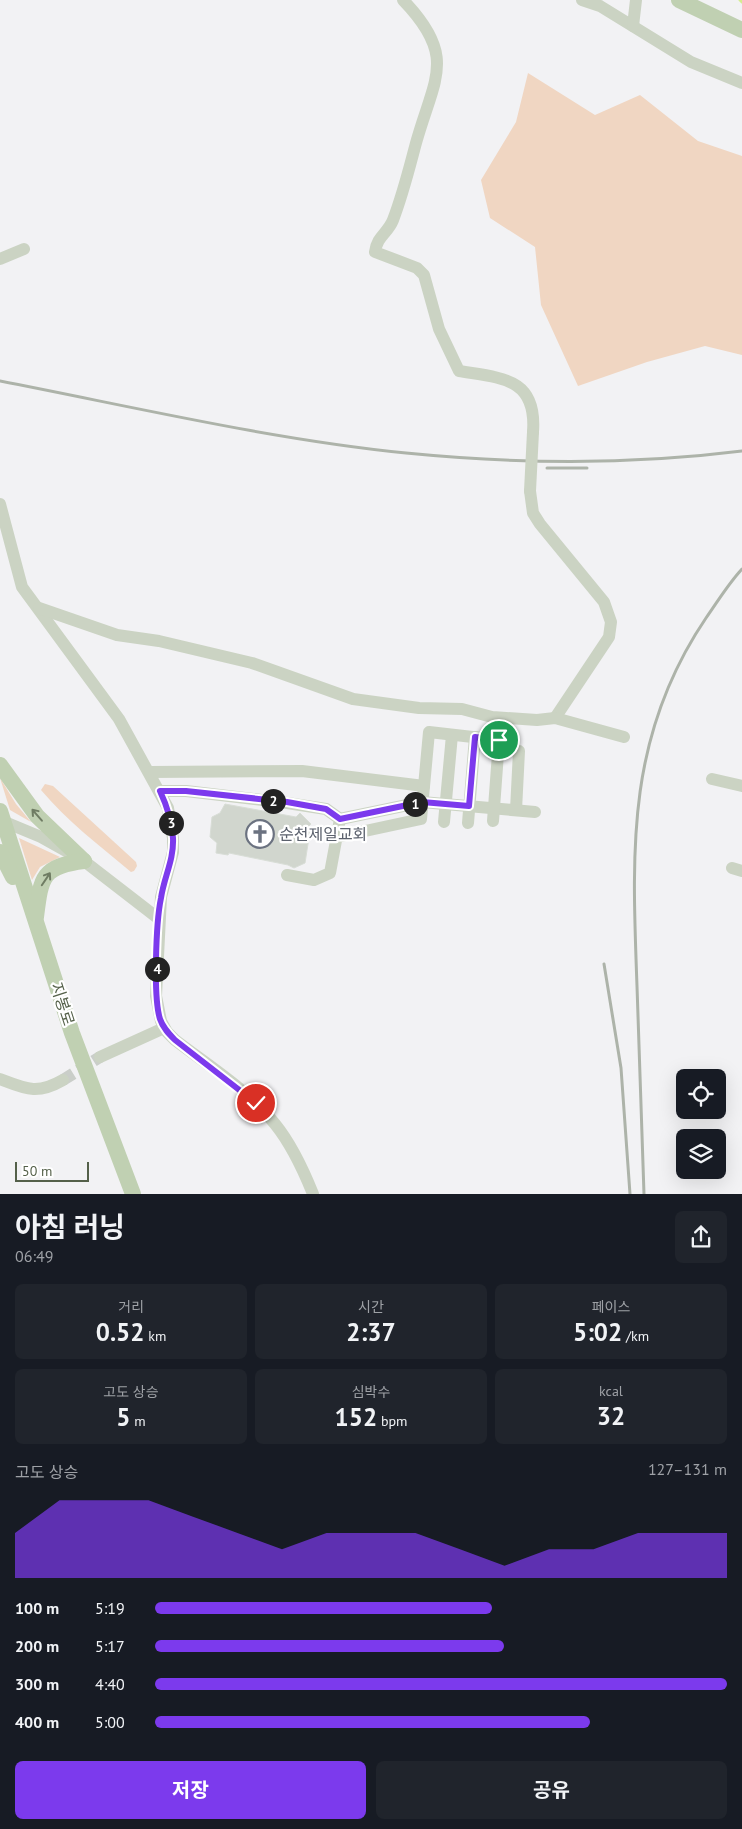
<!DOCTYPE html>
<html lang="ko">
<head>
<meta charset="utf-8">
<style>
	:root { --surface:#171b24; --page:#20242c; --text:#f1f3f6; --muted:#9ea1a6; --accent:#7c3aed }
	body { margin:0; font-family:"PT Sans","Noto Sans KR",sans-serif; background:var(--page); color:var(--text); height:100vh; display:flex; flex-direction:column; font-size:19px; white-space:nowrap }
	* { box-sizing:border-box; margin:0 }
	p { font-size:16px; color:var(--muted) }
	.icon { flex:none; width:28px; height:28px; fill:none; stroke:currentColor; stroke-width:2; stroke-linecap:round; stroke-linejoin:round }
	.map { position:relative; height:1194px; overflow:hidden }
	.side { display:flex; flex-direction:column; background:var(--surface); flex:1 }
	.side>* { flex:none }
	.tools { position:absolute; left:676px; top:1069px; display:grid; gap:10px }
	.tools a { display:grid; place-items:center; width:50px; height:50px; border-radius:8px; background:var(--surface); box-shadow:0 5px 20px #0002; font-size:25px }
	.scale { position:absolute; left:15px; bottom:12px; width:74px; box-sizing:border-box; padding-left:5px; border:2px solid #546049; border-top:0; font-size:14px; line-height:18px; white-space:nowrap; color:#546049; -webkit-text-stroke:4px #fff; paint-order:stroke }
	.pin { position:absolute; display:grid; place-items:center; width:42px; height:42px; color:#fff; margin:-21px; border:2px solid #fff; border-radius:50%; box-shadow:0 1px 5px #0007 }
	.km { position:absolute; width:25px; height:25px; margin:-12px; border-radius:50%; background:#222; color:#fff; font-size:14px; line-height:25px; text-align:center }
	.round { display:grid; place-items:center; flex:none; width:52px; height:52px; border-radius:8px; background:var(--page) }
	.headline { display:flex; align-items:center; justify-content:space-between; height:85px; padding:0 15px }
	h1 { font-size:28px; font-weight:700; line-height:38px }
	.stats { display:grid; grid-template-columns:repeat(3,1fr); gap:8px; height:85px; padding:5px 15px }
	.stats div { display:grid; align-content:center; border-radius:8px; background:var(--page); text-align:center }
	.stats b { font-size:25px; font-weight:700 }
	.stats small { font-size:14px; font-weight:400 }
	.stats p { font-size:14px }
	.chart { height:140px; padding:10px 15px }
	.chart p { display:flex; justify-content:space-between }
	.chart svg { width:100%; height:90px; margin-top:5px; fill:var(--accent); opacity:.7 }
	.primary-button { display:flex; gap:10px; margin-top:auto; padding:10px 15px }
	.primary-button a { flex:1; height:58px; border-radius:8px; background:var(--accent); color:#fff; font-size:20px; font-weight:700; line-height:58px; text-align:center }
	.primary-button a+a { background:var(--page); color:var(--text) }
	ul { padding:0 15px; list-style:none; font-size:16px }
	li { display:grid; grid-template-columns:80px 60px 1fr; align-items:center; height:38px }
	li i { height:12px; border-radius:6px; background:var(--accent) }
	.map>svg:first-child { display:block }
	.green { fill:#f0d6c2 }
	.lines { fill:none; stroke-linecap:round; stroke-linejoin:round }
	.stream { stroke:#d5ed90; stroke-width:3 }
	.building { fill:#d1d6ce; stroke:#d8ddd6 }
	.minor-tunnel { stroke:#cacec9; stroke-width:12; stroke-dasharray:12 6; stroke-linecap:butt }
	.minor { stroke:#cbd3c3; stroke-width:12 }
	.major { stroke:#c0d0b2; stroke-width:16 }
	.rail { stroke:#adb3a9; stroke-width:3 }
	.minor-bridge { stroke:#cbd3c3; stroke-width:12 }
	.oneway { stroke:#6f7c63 }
	.route-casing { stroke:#fff; stroke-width:10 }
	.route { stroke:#7c3aed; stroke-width:6 }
	.labels { text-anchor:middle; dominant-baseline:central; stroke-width:4.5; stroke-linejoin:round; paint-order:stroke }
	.worship-label { font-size:16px; fill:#5b616d; stroke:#fff; text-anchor:start }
	.street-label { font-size:16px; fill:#546049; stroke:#fff }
</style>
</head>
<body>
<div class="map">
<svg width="742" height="1194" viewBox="0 0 742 1194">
	<rect width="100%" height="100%" fill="#f2f2f4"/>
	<g class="green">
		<path d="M528,73L595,115L640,95L698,141L742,156V355L705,346L647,362L578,386L541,305L535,247L490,218L481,180L516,122Z"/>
		<path d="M0,778L16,804L31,822L10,810Z"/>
		<path d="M45,784L53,786L136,862L137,866L134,871L131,872C100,846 67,821 41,790Z"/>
		<path d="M19,838L60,857L40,867L32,880Z"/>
	</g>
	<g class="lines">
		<path class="stream" d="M740,0L742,2"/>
	</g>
	<path class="building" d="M225,804L296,817L300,813L311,824L307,828L310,831L305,863L294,868L288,865L229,853L228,855L216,853L217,843L210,837L212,817L220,813Z"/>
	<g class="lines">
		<path class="minor-tunnel" d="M63,1080L100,1057"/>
		<g class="minor">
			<path d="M403,0C458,57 434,78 416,143C409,169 403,194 393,220C388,233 377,236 375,252L417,268L424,275L439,329L459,371C502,378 537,378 533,432"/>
			<path d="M582,0L600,6L691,62L742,83"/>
			<path d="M633,26L636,0"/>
			<path d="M0,259L24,249"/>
			<path d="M530,491L533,513L540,524L604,602L611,622L609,637L555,718"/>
			<path d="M0,504L22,587L119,719L168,808L173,838V852L161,897L156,996L161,1021L167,1032L175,1040C209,1066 248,1090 275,1124C292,1145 303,1169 313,1194"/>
			<path d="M39,608L117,635L159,641L252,663L353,699L419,708L462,709L492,717L537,720L555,718L624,737"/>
			<path d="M150,772L302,771L424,786"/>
			<path d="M712,779L742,786"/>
			<path d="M160,791H186L287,803L326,809L340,819L330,873L314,880L287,875"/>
			<path d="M516,810L519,751"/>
			<path d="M340,819L422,802L535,812"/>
			<path d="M0,820L41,837L84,861L159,919"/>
			<path d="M444,822L452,735"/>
			<path d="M468,823L475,737"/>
			<path d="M337,837L421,819L429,732L499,740L493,821"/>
			<path d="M732,868L742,871"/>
			<path d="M100,1057L164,1028"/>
			<path d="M0,1079C26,1089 37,1095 63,1080"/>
		</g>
		<g class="major">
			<path d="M679,0L742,30"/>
			<path d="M0,765L37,816L84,861"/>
			<path d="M0,811L72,1033L133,1194"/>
			<path d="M0,852L13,877"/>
			<path d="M36,917C41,877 42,866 84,861"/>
		</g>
		<g class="rail">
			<path d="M0,381C134,407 269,439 406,453C517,464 631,465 742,451"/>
			<path d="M547,468H587"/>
			<path d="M604,964L621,1068L630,1194"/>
			<path d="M644,1194C642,1125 639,1055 637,986C632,850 626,736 706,618C718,601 728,584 742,569"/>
		</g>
		<path class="minor-bridge" d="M530,491L533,432"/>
	</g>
	<defs><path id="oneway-shaft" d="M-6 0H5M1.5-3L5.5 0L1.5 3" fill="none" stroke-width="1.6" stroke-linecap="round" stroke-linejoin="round" transform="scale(1.25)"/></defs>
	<g class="oneway">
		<use href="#oneway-shaft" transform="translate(37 815) rotate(-131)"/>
		<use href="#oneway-shaft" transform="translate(46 879) rotate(-56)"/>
	</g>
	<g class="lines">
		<defs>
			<path id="route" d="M256,1103L175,1040C169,1034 163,1028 160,1019C153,997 156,922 161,898C164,877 174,860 173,838C172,821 167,806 160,791H186L287,802L326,809L340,819L422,802L469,806L475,737L499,740"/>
		</defs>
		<use href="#route" class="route-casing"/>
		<use href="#route" class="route"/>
	</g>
	<defs>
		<symbol id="church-ring" viewBox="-11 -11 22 22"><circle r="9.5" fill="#fff" stroke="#6b7280" stroke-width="1.5"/><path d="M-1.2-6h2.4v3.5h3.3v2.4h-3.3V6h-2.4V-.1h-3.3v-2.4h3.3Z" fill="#6b7280"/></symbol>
	</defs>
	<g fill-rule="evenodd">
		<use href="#church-ring" x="244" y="818" width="32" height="32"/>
	</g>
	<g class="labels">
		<g class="worship-label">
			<text x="279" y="834">순천제일교회</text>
		</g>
		<g class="street-label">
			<text transform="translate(63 1004) rotate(72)">지봉로</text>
		</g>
	</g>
</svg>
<div class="tools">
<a><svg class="icon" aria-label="locate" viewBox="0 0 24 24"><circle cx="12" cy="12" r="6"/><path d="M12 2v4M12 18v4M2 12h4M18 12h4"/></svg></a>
<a><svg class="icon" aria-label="layers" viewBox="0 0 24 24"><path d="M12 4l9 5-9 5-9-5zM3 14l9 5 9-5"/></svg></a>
</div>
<div class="scale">50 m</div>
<div class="pin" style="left:499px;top:740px;background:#1e9e55"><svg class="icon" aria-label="arrive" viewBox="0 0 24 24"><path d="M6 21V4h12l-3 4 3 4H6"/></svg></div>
<div class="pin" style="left:256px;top:1103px;background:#d93025"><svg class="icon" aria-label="check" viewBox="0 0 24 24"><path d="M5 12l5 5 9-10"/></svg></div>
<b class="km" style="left:415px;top:804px">1</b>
<b class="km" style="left:273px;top:801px">2</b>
<b class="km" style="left:171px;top:823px">3</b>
<b class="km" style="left:157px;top:969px">4</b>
</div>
<section class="side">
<div class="headline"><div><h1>아침 러닝</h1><p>06:49</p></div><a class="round"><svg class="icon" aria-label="share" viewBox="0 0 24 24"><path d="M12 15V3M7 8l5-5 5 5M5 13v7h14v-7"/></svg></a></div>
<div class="stats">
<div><p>거리</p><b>0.52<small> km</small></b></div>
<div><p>시간</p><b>2:37</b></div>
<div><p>페이스</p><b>5:02<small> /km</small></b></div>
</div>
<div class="stats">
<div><p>고도 상승</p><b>5<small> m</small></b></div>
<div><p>심박수</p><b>152<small> bpm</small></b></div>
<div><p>kcal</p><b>32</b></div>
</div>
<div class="chart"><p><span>고도 상승</span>127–131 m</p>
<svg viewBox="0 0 160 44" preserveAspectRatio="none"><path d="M0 44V22L10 6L20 6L30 6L40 14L50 22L60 30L70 22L80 22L90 22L100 30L110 38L120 30L130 30L140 22L150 22L160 22V44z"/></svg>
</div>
<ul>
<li><b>100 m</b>5:19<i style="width:59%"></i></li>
<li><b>200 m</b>5:17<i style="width:61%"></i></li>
<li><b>300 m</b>4:40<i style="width:100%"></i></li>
<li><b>400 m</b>5:00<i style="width:76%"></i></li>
</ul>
<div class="primary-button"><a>저장</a><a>공유</a></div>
</section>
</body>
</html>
